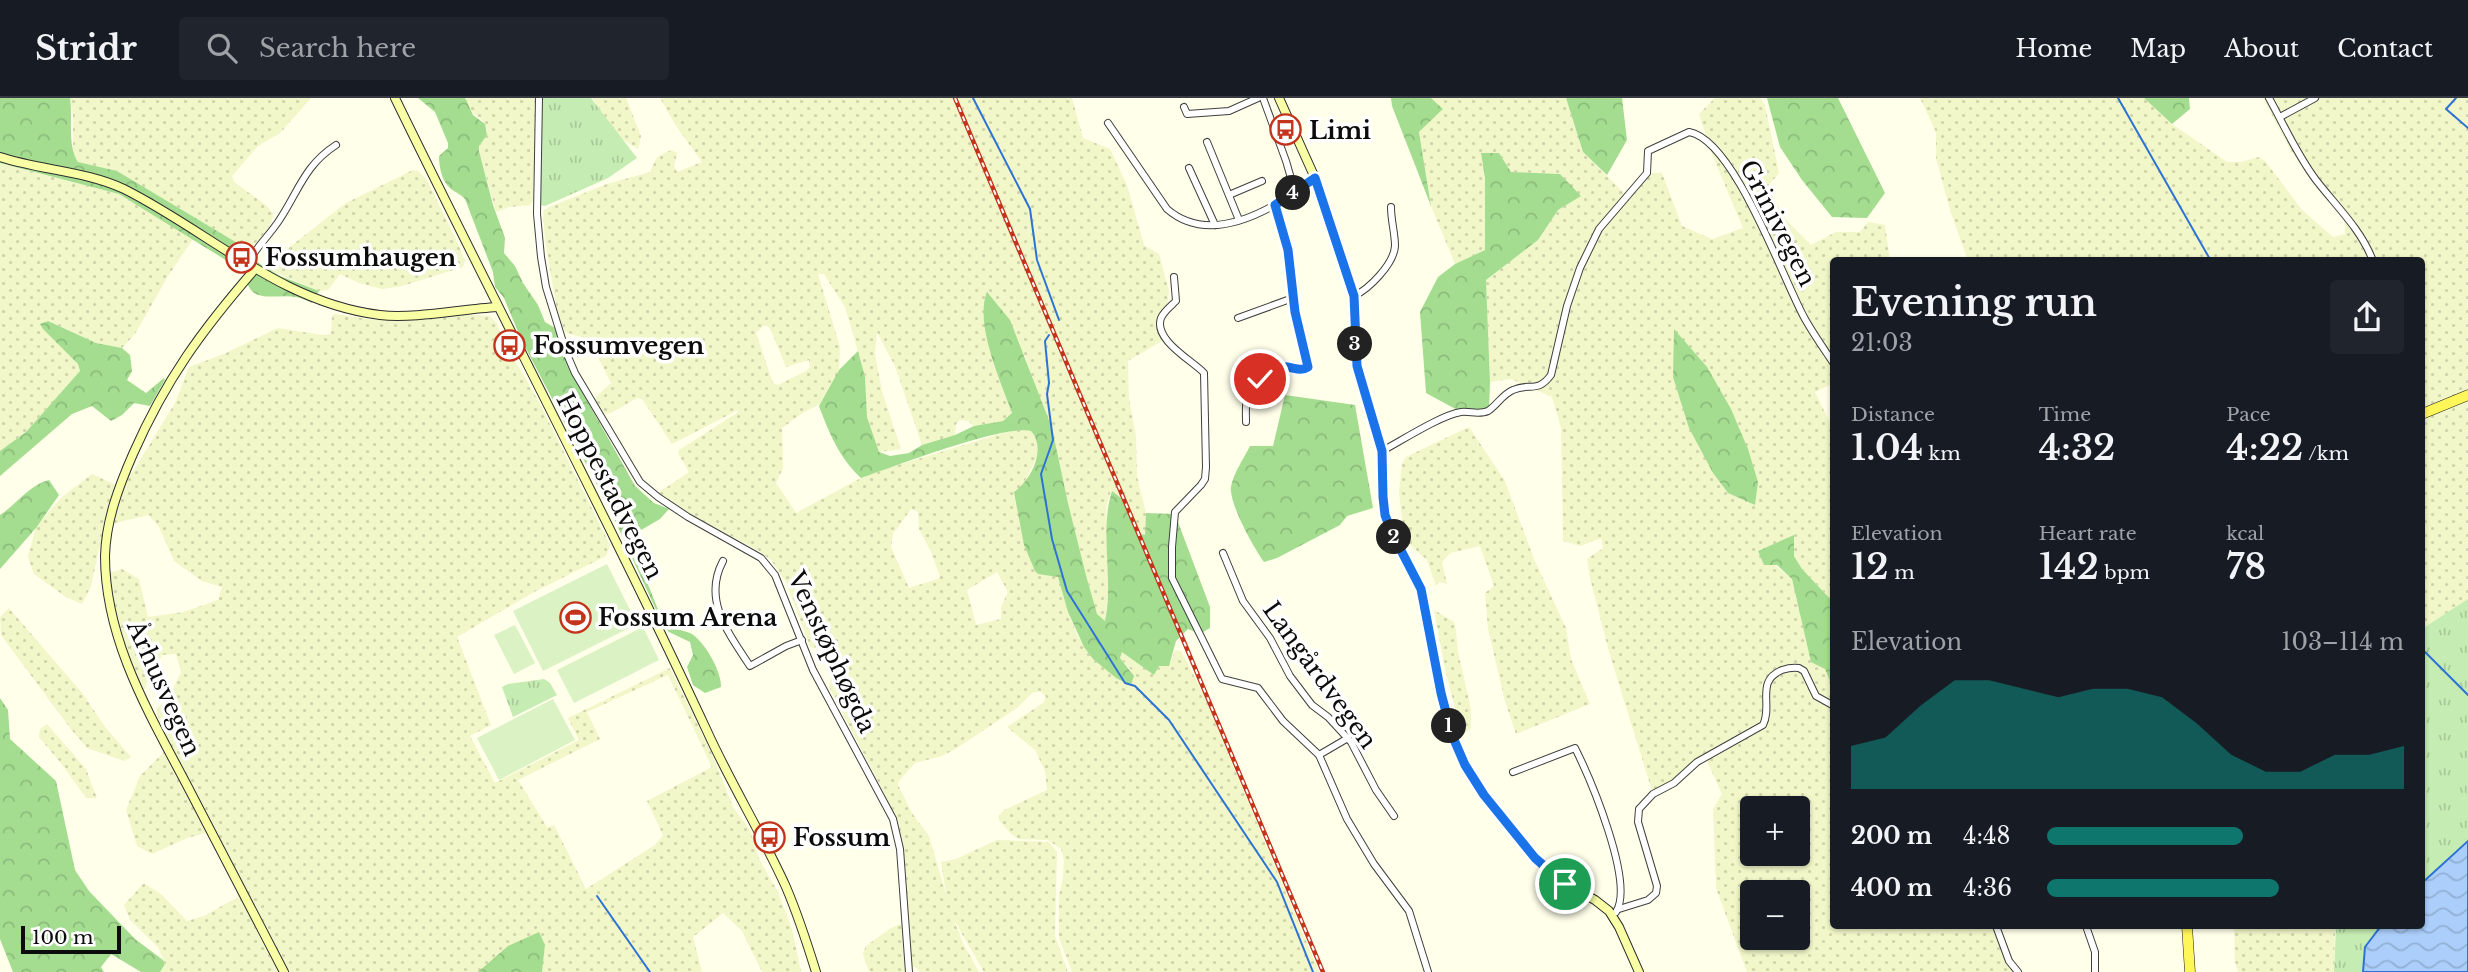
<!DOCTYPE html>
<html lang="en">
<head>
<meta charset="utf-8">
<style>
	:root { --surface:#171b24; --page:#20242c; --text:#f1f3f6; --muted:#9ea1a6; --line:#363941; --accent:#0f766e }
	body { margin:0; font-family:"Libre Baskerville",serif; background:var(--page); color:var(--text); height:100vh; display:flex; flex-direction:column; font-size:26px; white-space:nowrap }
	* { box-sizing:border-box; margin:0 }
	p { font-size:23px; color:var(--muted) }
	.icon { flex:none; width:38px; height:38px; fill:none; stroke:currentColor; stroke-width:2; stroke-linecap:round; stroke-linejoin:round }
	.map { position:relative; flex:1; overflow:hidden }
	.sheet { position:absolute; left:1830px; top:159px; width:595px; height:672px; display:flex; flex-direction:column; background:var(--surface); border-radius:7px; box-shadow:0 2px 5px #0004 }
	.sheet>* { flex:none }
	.fabs { position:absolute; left:1740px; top:698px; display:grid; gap:14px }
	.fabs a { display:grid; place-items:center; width:70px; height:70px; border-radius:7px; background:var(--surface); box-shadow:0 2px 5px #0004; font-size:35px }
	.scale { position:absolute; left:21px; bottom:18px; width:100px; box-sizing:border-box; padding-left:7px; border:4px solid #0c0c0c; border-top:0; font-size:19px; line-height:24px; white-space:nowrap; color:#0c0c0c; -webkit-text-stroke:5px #fff; paint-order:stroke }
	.pin { position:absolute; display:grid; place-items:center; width:60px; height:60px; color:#fff; margin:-30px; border:4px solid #fff; border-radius:50%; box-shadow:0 2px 7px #0007 }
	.km { position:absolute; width:35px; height:35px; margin:-18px; border-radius:50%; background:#222; color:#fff; font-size:19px; line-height:35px; text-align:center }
	.round { display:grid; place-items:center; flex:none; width:74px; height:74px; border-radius:7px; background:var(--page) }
	.overview { display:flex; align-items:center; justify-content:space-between; height:119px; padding:0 21px }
	h1 { font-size:38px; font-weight:600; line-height:52px }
	.stats { display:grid; grid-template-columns:repeat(3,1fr); gap:10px; height:119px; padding:7px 21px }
	.stats div { display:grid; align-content:center }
	.stats b { font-size:35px; font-weight:600 }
	.stats small { font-size:19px; font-weight:400 }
	.stats p { font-size:19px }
	.chart { height:196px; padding:14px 21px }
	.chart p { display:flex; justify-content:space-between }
	.chart svg { width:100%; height:126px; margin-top:7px; fill:var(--accent); opacity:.7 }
	ul { padding:0 21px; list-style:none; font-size:23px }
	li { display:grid; grid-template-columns:112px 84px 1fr; align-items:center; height:52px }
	li i { height:18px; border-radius:9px; background:var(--accent) }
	header { display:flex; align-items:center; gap:42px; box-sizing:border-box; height:98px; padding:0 35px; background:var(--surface); border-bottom:2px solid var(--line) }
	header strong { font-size:33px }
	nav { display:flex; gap:38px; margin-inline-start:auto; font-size:24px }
	.search { width:490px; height:63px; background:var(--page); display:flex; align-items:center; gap:18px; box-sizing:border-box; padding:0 24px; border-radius:7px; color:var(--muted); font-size:26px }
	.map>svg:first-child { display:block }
	.farmland { fill:url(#farmland-dots); fill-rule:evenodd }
	.forest { fill:url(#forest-crowns) }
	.park { fill:url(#park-tufts) }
	.pitch { fill:#daf2c4 }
	.water { fill:url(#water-waves); stroke:#2d73d6; stroke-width:2 }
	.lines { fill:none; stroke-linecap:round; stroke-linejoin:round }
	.stream { stroke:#2d73d6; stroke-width:2 }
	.street-casing { stroke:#3f3f3f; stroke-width:8 }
	.secondary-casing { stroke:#2e2e2e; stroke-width:10 }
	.primary-casing { stroke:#1d1d1d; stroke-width:11 }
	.street { stroke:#fff; stroke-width:6 }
	.secondary { stroke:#f8ffa5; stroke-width:8 }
	.primary { stroke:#fff65a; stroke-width:10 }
	.rail-casing { stroke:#c4331b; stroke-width:4.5 }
	.rail { stroke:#fff; stroke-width:2; stroke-dasharray:5; stroke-linecap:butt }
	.route-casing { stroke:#fff; stroke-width:14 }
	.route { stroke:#1a73e8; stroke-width:9 }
	.labels { text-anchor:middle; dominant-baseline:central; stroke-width:7; stroke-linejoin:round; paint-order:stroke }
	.poi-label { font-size:24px; font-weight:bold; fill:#0c0c0c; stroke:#fff; text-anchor:start }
	.street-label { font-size:24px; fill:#0c0c0c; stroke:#fff }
</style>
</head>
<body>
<header>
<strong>Stridr</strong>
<div class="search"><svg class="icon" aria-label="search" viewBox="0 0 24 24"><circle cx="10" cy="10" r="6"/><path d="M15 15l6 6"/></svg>Search here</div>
<nav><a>Home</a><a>Map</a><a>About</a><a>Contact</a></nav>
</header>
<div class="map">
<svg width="2468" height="874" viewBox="0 0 2468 874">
	<defs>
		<pattern id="farmland-dots" width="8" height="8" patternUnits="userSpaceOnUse" patternTransform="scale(1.75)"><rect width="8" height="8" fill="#f2f7c9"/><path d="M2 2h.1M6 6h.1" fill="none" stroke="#ced3ab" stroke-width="1.8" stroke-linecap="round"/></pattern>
		<pattern id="forest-crowns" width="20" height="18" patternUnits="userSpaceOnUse" patternTransform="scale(1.75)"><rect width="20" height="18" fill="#a4dd90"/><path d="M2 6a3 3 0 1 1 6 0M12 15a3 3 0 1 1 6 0" fill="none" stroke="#8cbc7b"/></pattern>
		<pattern id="park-tufts" width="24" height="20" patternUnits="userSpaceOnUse" patternTransform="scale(1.75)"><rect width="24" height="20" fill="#c5ecb2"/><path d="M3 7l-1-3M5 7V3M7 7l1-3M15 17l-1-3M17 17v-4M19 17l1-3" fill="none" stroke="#a8c998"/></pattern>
		<pattern id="water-waves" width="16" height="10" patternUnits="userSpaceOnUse" patternTransform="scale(1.75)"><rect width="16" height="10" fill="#abcefa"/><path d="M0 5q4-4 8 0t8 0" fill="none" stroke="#92b0d5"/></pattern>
	</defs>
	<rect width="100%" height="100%" fill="#ffffea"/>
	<g class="farmland">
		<path d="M70,0H311L280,35L258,48L232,78L234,84L267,108L273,116L271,126L259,142L250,149H244L117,73L78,64L73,56V17Z"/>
		<path d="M465,0H536L533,103L530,107L509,109L496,114L479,53V48L487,37V32L482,22L470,13Z"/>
		<path d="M592,0H626L641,38L638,51L620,40Z"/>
		<path d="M660,0H1072L1083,40L1110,51L1127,87L1144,147L1159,156L1169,193L1167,207L1158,225L1162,243L1128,263L1129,301L1136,339L1137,378L1146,415L1145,437L1137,435L1121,400L1111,393L1106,409L1109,484L1105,523L1096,516L1068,405L1052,330L1037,295L1025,258L988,243L1012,316L1003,323L974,328L968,323L960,322L956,326L955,337L922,347L895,268L877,234L875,256L882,293L901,351L878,354L867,319L865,279L856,246L845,209L824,176H818L840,249L839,272L820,306L801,316L782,330L783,370L776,385L796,415L861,380L885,371L1003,335L1023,331L1031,333L1037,343L1038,357L1022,389L1056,477L1060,481L1068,514L1077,537L1093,561L1116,580L1132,573L1120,560L1122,553L1154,577L1159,568L1171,564L1175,552L1181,553L1203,595L1319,874H1072L1059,840V798L1063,779L1064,763L1061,751L1048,742L1019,741L1011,736L999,722V717L1004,712L1047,692L1045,673L1035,652L1007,629L1043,605L1046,599L1040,593L1032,595L1017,610L957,650L942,658L915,665L899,683L898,687L912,715L929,738L946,796L941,764L956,761L997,742L1049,744L1057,754L1055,838L1068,874H984L954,822L963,845L979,874H920L915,869H911L907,874H869L863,856L866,848L891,830L908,823L902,741L897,724L885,697L829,589L834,564L828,547L812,550L810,548L786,484L771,462L759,453L686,414L658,395L689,374L678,355L679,352L737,315L738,312L672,346L642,301L637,300L611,315L603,316L594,301L611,285L591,245L587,241L565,234L558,218L545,143L543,113L549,109L607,86L650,74L657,59L671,52L677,55L674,68L677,74L702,64L676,28ZM763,228H768L772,235L786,269L809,262L810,269L806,273L778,287L773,285L756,235ZM911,411L918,414L919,431L931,454L940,478L938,481L909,490L891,449L893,436ZM997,474L1008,494L1001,509V521L976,527L967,492Z"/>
		<path d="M1431,0H1566L1583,54L1627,98L1647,75H1662L1682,128L1712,141L1743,130L1712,56L1699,16L1715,0H1760L1765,7L1779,75L1768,88L1786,122L1811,147L1836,134H1860L1868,124L1885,127L1890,163H1834V285L1815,294L1834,333V505L1802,471L1794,458V438L1758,454L1792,481L1811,563L1825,571L1834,593V828H1996L2009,863L2019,874H1747L1716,790L1713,711L1722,696L1705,659L1674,685L1653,696L1609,554L1590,480L1587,461L1603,450L1601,440L1580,448L1563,443L1561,330L1552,299L1511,281L1490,284L1486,182L1538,142L1558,112L1580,98L1560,76L1511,74L1499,55H1481L1485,80V152L1455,166L1431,108L1419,34L1443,11ZM1752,710H1797V756H1752ZM1752,794H1797V840H1752Z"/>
		<path d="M1920,0H2144L2172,26L2227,64H2241L2259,59L2266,64L2301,111L2333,139L2345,136V123L2291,53L2263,0H2468V508L2422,534V163H1968L1950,112L1936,60V34Z"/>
		<path d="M0,65L119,96L193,141L168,178L135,236L122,250L96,245L48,223L41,226L78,266L80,273L26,334L0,353Z"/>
		<path d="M413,72L418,73L427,82L459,148L465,163L463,169L402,188L382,191L359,185L340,176L328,192L319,193L269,172L272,163L346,105Z"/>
		<path d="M334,216L375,222L455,216L490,218L497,226L505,249L520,271L540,306L610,447L606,458L534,494L457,539L491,627L470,638L495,685L579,642L568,620L670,570L712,656L733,709L750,732L759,761L778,794L792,831L801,874H762L742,833L723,815L693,839L702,874H542L545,847L478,874H160L165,866L158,849L130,822L124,807L144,785L161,796L187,823L204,818L238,799L229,768L214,733L187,740L152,756L137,748L126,712L140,678L168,650L156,612L170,597L181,574L176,556L162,557L144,591L136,585L110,513L109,475L122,471L139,481L148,519L183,514L218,502L222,489L202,483L174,463L159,429L149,417L111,426L99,451L91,488L82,506L66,499L34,476L28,459L36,429L62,399L92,376L118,388L134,372L175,305L189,269L224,256L278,230L322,237L331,236L332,218ZM668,577L712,669L647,703L663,737L655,747L586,791L554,727L547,729L518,682L600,641L587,614Z"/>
		<path d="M1469,329L1505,383L1534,461L1566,530L1571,561L1590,606L1516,636L1505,603L1488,531L1485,495L1494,488L1480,448L1450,455L1442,464L1447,486L1439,484L1436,488L1427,462L1408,445L1402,421L1399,394L1402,366L1406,359Z"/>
		<path d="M9,510L83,596L105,629L131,659L124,663L87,650L70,630L1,537L0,519Z"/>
		<path d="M1434,512L1454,524L1456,532L1458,554L1471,611V630L1462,637L1445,571Z"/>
		<path d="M47,626L86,671L97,700H86L64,669L39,639L40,631Z"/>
		<path d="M2234,828H2335L2334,874H2238L2235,864Z"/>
	</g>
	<g class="forest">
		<path d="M0,0H70C73,20 67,48 78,64L117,73L244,149H250L252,161L280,178L319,193L312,205C307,203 302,200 296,199C274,195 248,209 245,174L119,96L0,65Z"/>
		<path d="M418,0H465L473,17L485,26L487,37L479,48V53L493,107L505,140L504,155L515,168L523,185L538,207L545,224L555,230L575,281L635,388L654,405L669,411L660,421L629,439L663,524C671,532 680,531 690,535C704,542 722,574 721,589L705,595L693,587L687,569L693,557L690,544L669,534L663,527L611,414L521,241L504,200L495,189L493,174L465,101C461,96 456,95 451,91C442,84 439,69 439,58L448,50V45L435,14Z"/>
		<path d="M1391,0H1431L1443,11L1419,34L1431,108L1392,8Z"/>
		<path d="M1566,0H1622L1627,42L1607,77L1583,54Z"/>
		<path d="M1767,0H1838L1885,95L1867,120L1832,119L1802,82L1780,49Z"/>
		<path d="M2144,0H2189L2190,11L2172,26Z"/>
		<path d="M1481,55H1499L1511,74L1560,76L1581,98L1558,112L1538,142L1486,182L1490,284L1489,312L1461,314L1426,295L1420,214L1438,179L1455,166L1485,152V80Z"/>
		<path d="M987,194L1010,222L1052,330L1068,405L1087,481L1097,516L1105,523C1114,481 1099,433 1112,393L1121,400L1137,435L1145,437L1146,415L1175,416L1210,509V530L1200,536L1188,531L1176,543L1169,568H1159L1154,577L1122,554L1120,560L1134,578L1132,584L1128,586L1116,580L1093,561L1084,549L1068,514L1058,479L1038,476L1035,473L1024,447L1014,394C1031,382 1047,351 1031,333C1004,326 893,369 861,380C840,361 829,335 819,308L839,272L858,253L865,279L867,319L879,354L890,358L909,355L922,347L955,337L974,328L1003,323L1012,315C1001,284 974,226 987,194Z"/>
		<path d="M48,223L96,245L122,250L130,257L132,273L127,282L146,295L164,280L165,282L150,308L134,305L122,317L111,323L92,308L72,316L0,378V353L26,334L80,273L78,266L43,231L40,226Z"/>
		<path d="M1674,231L1707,269L1731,311L1748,351L1758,384L1755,407L1728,395L1713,375L1689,330L1673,279Z"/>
		<path d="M1285,297L1355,307L1373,410L1347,418L1340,427L1277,460L1264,464C1254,450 1229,406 1231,389C1233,376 1244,360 1250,348H1273Z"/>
		<path d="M49,382L59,397L36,430L0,471V417C17,406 29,387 49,382Z"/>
		<path d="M1794,437V458L1802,471L1834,505V593L1825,571L1811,564L1792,481L1777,467H1764L1758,453Z"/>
		<path d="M0,600L8,612L10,641L56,683L75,772L89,793L135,841L163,862L165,866L160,874H141L111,856L101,869L104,874H13L0,841Z"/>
		<path d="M539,834L545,847L542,874H478L508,848Z"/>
	</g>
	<g class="park">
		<path d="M541,0H591L637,60L608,80L545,108L540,107Z"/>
		<path d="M2468,501V874H2334L2336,828H2422V531Z"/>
		<path d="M544,581L550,585L557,597L513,619L502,589L508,586Z"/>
	</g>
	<g class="pitch">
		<path d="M607,466L637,526L543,573L513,513Z"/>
		<path d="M515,527L535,565L514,576L494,537Z"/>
		<path d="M643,529L659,562L574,605L557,572Z"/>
		<path d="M553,601L575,642L499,682L477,640Z"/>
	</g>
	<path class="water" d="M2468,743V874H2363L2365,849L2381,828H2422V785Z"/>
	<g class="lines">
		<g class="stream">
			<path d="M973,0L1030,111L1037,162L1059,222"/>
			<path d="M2118,0L2211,163"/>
			<path d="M2456,0L2446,11L2468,30"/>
			<path d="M1049,237L1045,243L1049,285L1047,296L1053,342L1041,376L1052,441L1067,493L1125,585L1135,588L1169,622L1277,784L1313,874"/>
			<path d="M2422,551L2468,597"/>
			<path d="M597,798L650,874"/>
		</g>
		<defs>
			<g id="street">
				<path d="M539,0L537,116L541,159L546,189L566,254L575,275L640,384L658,399L688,419L761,460L775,477L813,572L893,721L900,751L909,874"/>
				<path d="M1263,0L1286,63L1295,94"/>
				<path d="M2269,0C2284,27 2297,57 2316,82C2336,108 2361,131 2373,163"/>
				<path d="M1184,9L1187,16L1229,13L1258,0"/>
				<path d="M2280,19L2315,0"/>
				<path d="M1108,25L1167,111C1212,150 1276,110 1315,80"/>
				<path d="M1207,44L1239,122"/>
				<path d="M1189,70L1215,127"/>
				<path d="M1229,97L1262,83"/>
				<path d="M247,166C256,149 270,137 280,121C299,92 305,67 336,47"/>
				<path d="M1174,179L1176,203C1171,208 1164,213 1161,220C1153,242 1193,263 1204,275L1206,369L1205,381L1201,387L1175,414L1172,449V480L1222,581L1258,590L1283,623L1319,657L1347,721L1374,766L1409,813L1428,874"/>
				<path d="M1354,198C1369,191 1394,166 1395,148C1395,135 1391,123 1391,109"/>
				<path d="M1238,220L1293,200"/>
				<path d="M1246,324C1246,315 1245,304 1248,295C1251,283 1274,267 1287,269C1296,270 1301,274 1308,269L1295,214L1288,153L1275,107"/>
				<path d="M1382,353C1401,343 1441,317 1461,314C1470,313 1479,317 1488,313C1497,307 1503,296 1513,292C1530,284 1537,296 1551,277L1567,208L1580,170L1599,131L1647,75L1648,53L1689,34C1735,42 1783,182 1805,221C1814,237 1824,251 1834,266"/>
				<path d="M1223,455L1243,503L1270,540L1290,578L1312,607L1328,619L1351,644L1376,692L1394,718"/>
				<path d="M723,463C702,502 729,536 750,568L786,548L802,542"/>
				<path d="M1319,657L1348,640"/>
				<path d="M1513,674L1575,650C1590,680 1635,785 1616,814"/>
				<path d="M1619,811L1648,802L1656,795L1657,788L1638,724L1639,711L1653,696L1674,685L1697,664L1763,627C1773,607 1755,583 1782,572C1788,570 1792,569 1799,570L1804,573L1816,598L1834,608"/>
				<path d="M1996,828L2009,863L2018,874"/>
				<path d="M2086,828L2095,854V874"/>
			</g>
			<g id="secondary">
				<path d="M395,0C498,212 608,420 707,633C731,686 762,736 786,789C798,817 807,845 816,874"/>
				<path d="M1279,0L1315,80L1349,179L1355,213V249L1359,276L1382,353L1384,409L1392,434L1421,490L1441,595L1460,656L1484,697L1545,770L1565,786L1595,802L1609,813L1619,829L1639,874"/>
				<path d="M0,59C40,72 86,73 124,91C210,134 281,205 380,217C414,221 462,211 497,209"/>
				<path d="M255,171C202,232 166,281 133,356C119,388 106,422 105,458C105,545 152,620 191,695C222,754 253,814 284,874"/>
			</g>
			<g id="primary">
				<path d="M2422,316L2468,297"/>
				<path d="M2187,828L2190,874"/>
			</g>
		</defs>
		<use href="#street" class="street-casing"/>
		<use href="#secondary" class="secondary-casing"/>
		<use href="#primary" class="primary-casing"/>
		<use href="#street" class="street"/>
		<use href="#secondary" class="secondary"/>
		<use href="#primary" class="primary"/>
		<defs>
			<path id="rail" d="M955,0L1323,874"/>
		</defs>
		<use href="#rail" class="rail-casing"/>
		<use href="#rail" class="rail"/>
	</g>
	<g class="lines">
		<defs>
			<path id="route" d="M1260,281C1266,276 1272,270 1280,269C1291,267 1299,275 1308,269L1295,214L1288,152L1275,107L1315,80L1354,198L1357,268L1382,353L1383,399L1385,417L1392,435L1421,491L1441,595L1452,637L1465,667L1484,697L1535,760L1565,786"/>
		</defs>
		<use href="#route" class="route-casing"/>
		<use href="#route" class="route"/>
	</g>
	<defs>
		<symbol id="bus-ring" viewBox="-11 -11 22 22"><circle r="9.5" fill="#fff" stroke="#c4331b" stroke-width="1.5"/><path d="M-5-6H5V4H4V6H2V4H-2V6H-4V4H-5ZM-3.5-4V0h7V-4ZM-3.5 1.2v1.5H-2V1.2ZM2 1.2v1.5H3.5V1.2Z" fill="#c4331b"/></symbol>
		<symbol id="stadium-ring" viewBox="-11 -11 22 22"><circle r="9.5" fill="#fff" stroke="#c4331b" stroke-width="1.5"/><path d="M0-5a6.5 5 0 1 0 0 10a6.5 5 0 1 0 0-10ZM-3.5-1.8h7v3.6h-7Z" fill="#c4331b"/></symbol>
	</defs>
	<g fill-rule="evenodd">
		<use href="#bus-ring" x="1268" y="14" width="35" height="35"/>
		<use href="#bus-ring" x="224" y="142" width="35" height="35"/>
		<use href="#bus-ring" x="492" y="230" width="35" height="35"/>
		<use href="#stadium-ring" x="558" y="502" width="35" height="35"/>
		<use href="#bus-ring" x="752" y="722" width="35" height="35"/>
	</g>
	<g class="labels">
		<g class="poi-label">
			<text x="1309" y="32">Limi</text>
			<text x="265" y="159">Fossumhaugen</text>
			<text x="533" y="247">Fossumvegen</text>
			<text x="598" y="519">Fossum Arena</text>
			<text x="793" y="739">Fossum</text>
		</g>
		<g class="street-label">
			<text transform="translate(1778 125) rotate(63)">Grinivegen</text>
			<text transform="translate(610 388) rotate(63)">Hoppestadvegen</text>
			<text transform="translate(832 554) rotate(65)">Venstøphøgda</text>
			<text transform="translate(1320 577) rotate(54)">Langårdvegen</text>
			<text transform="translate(164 590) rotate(66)">Århusvegen</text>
		</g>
	</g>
</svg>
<div class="fabs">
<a>+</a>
<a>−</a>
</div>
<div class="scale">100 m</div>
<div class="pin" style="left:1565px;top:786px;background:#1e9e55"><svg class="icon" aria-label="arrive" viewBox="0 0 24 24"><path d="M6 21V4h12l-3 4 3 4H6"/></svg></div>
<div class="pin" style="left:1260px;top:281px;background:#d93025"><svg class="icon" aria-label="check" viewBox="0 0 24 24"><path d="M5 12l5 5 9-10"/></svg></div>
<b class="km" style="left:1449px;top:628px">1</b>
<b class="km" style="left:1394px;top:439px">2</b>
<b class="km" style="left:1355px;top:246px">3</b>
<b class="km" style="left:1293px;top:95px">4</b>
<section class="sheet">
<div class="overview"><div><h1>Evening run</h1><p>21:03</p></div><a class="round"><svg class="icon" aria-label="share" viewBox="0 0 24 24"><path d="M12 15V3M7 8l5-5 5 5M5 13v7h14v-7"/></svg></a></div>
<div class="stats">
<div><p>Distance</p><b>1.04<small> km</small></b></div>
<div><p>Time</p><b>4:32</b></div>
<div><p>Pace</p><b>4:22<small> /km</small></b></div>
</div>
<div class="stats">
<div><p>Elevation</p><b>12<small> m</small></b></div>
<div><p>Heart rate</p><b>142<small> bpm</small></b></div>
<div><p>kcal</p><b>78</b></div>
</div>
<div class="chart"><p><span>Elevation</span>103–114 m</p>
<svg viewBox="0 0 160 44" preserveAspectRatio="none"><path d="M0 44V29L10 26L20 15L30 6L40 6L50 9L60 12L70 9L80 9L90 12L100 21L110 32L120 38L130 38L140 32L150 32L160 29V44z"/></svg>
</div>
<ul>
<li><b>200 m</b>4:48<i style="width:55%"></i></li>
<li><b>400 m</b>4:36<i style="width:65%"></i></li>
</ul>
</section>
</div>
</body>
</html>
